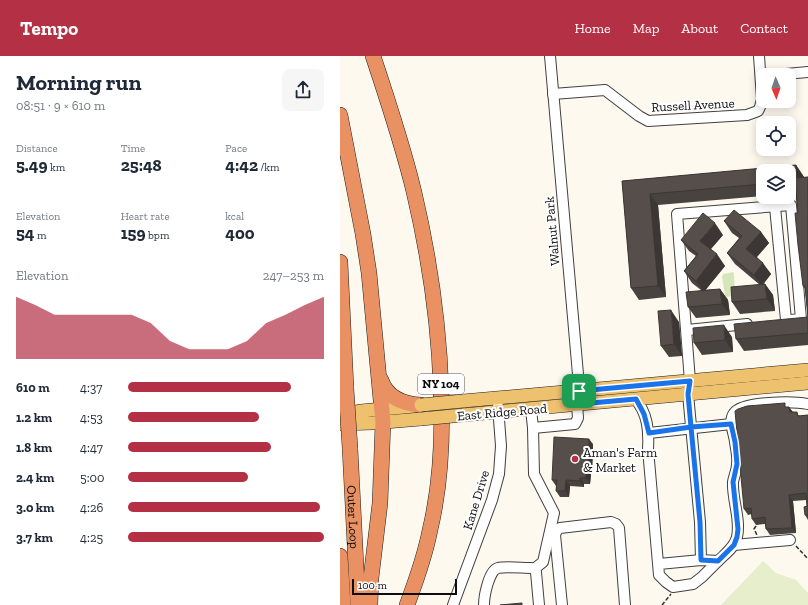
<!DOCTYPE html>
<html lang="en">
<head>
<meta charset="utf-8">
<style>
	:root { --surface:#fff; --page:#f6f6f7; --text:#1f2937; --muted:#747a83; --accent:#b33045 }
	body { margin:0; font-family:"Zilla Slab",serif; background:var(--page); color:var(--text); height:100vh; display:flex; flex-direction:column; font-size:15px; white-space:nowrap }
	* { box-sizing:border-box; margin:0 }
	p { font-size:13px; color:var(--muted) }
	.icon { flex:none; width:22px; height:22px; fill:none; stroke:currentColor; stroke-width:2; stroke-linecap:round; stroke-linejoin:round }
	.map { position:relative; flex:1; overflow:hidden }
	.drawer { display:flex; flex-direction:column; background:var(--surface); width:340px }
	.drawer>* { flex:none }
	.needle { width:26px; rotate:178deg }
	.tools { position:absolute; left:416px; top:12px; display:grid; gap:8px }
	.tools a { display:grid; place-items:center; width:40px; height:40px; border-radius:8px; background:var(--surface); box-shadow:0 2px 10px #0003; font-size:20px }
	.scale { position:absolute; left:12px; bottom:10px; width:105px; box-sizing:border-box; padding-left:4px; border:2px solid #0d0d0d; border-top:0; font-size:11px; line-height:14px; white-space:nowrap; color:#0d0d0d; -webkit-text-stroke:3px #fff; paint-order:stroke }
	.pin { position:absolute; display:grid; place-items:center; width:34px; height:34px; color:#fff; margin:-17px; border-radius:8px; box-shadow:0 2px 6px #0006 }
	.round { display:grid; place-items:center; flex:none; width:42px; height:42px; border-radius:8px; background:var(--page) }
	.head { display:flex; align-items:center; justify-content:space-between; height:68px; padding:0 16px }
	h1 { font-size:22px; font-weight:700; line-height:30px }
	.figures { display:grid; grid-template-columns:repeat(3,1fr); gap:6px; height:68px; padding:4px 16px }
	.figures div { display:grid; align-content:center }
	.figures b { font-size:17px; font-weight:700 }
	.figures small { font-size:11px; font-weight:400 }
	.figures p { font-size:11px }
	.chart { height:112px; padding:8px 16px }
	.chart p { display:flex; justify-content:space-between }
	.chart svg { width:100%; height:72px; margin-top:4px; fill:var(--accent); opacity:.7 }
	ul { padding:0 16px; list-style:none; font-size:13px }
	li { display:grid; grid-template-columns:64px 48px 1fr; align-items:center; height:30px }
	li i { height:10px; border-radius:5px; background:var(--accent) }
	header { display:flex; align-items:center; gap:24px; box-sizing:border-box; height:56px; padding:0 20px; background:var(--accent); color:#fff }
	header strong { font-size:19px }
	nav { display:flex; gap:22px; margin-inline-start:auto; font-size:14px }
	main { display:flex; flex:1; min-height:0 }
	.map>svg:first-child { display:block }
	.park { fill:#d6e6bb }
	.pitch { fill:#e6eecc }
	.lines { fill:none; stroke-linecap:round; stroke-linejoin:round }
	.minor-casing { stroke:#404040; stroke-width:12 }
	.major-casing { stroke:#1e1e1e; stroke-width:14 }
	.highway-casing { stroke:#1e1e1e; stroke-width:16 }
	.path { stroke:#2f2f2f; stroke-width:1.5; stroke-dasharray:4 2; stroke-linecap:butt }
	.minor { stroke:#fff; stroke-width:10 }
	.major { stroke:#eec16f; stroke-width:13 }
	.highway { stroke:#e99162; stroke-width:15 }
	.major-bridge-casing { stroke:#1e1e1e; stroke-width:14; stroke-linecap:butt }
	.highway-bridge-casing { stroke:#1e1e1e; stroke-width:16; stroke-linecap:butt }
	.major-bridge { stroke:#eec16f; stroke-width:13 }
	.highway-bridge { stroke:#e99162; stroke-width:15 }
	.wall { fill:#494340 }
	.shaded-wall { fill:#3c3734 }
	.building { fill:#554e4b; stroke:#3c3734 }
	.route-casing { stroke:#fff; stroke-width:8 }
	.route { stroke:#1a73e8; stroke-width:5 }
	.poi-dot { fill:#b33045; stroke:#fff; stroke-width:1.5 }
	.labels { text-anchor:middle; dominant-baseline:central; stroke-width:4; stroke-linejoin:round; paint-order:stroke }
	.shield { fill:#fff; stroke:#565656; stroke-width:1 }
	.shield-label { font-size:12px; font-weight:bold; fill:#0d0d0d }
	.street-label { font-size:13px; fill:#0d0d0d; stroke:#fff }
	.poi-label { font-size:13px; fill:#0d0d0d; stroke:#fff; text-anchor:start }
</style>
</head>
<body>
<header>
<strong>Tempo</strong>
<nav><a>Home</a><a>Map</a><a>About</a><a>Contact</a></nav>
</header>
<main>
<section class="drawer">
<div class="head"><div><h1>Morning run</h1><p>08:51 · 9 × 610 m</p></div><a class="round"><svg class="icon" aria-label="share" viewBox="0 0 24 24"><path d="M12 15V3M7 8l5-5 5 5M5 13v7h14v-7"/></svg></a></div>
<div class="figures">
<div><p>Distance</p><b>5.49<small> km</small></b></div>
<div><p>Time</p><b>25:48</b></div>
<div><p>Pace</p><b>4:42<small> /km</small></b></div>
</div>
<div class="figures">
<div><p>Elevation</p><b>54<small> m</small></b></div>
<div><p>Heart rate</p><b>159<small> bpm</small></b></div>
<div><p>kcal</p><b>400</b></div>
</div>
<div class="chart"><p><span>Elevation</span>247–253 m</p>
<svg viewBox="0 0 160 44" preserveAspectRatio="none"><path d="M0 44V6L10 11L20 17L30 17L40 17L50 17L60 17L70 22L80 33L90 38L100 38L110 38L120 33L130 22L140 17L150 11L160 6V44z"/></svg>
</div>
<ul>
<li><b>610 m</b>4:37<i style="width:83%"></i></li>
<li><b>1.2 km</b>4:53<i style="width:67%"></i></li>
<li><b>1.8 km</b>4:47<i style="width:73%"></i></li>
<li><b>2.4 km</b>5:00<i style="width:61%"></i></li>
<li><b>3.0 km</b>4:26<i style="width:98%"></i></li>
<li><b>3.7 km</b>4:25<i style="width:100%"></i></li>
</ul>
</section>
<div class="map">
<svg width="468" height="549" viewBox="0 0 468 549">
	<rect width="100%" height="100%" fill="#fef9ef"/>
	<path class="park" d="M393,216L394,217L395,240L384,241L385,239L382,221L383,218Z"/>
	<path class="pitch" d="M423,505L436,517L456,524L468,537V549H381Z"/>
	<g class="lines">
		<defs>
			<g id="minor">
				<path d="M210,0L240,341"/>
				<path d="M435,19L468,16"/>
				<path d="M213,38L265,34L299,60L308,65L407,59L418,55L420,51L422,43L419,0"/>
				<path d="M435,151L446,264"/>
				<path d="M347,274L407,268"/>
				<path d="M295,343C308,357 309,376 308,393L319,519L326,526L333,531L353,528L362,521L378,505L361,504L319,508"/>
				<path d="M191,353L193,372L235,368L238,362L237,349"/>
				<path d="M193,372L194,418L214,457L203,506L194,513"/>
				<path d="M309,377L391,368"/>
				<path d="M394,489L450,484"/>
				<path d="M361,504L360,466L348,338L350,325L337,158L451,149L461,263L449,264"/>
				<path d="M378,505C385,498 395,491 397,481C401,463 392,444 393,426C394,420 397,414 397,408C398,401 396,393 395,386C394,377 388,365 394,357C402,345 454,345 468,348"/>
				<path d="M113,549L152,444L159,418L161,390L158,350"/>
				<path d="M144,549C144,540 149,514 158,512C165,510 183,512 191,512L194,513L196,516L199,549"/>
				<path d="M222,549L215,479L217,474L220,472L271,466L276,468L279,472L285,549"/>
			</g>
			<g id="major">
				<path d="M123,345L468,314"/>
				<path d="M0,359L21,355L74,350"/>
				<path d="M123,359L468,327"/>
				<path d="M0,368L33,367L81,363"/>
			</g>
			<g id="highway">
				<path d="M33,0C48,45 63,90 74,136C89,200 99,267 101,333C103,380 101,428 90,474C85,500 76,525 67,549"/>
				<path d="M0,59L23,178L29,217L43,366L40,447L31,522L30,549"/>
				<path d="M0,206L6,332"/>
				<path d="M41,324C47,342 63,348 81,349"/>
				<path id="s1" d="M10,392L18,549"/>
				<path d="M0,500L3,549"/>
			</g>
		</defs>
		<use href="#minor" class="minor-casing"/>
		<use href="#major" class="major-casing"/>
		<use href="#highway" class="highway-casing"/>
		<g class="path">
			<path d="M416,470L414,473L417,479"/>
			<path d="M456,490L468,503"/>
			<path d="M322,549L331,538"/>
		</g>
		<use href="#minor" class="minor"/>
		<use href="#major" class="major"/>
		<use href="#highway" class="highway"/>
		<defs>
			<g id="major-bridge">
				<path d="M81,349L123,345"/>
				<path d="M81,363L123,359"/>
			</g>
			<path id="highway-bridge" d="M6,332L10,392"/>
		</defs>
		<use href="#major-bridge" class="major-bridge-casing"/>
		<use href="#highway-bridge" class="highway-bridge-casing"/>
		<use href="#major-bridge" class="major-bridge"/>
		<use href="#highway-bridge" class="highway-bridge"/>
	</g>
	<g class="wall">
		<path d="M456,109L464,121H468V289L404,295L396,283L468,261L465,233L463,230L456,137H449V115H423V140L318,149L326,241L299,244L291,232L282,125Z"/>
		<path d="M384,165L421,176L429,187L417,201L431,218L423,228H425L433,239L435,255L400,258L392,246L420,229L395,208L387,197L399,182L392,177Z"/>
		<path d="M383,179L371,193L385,210L365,234L380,233L388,244L390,259L356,262L348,251L361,234L352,227L344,215L356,200L349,195L341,184Z"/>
		<path d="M339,266L342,300L329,301L321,290Z"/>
		<path d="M392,281L393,296L362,299L354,287Z"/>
		<path d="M448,351H449L453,356L460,360L468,359V464L465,459L467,450L466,444L453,445L456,477L430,479L426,473L425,468L416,469L412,463V458L408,459L404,453Z"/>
		<path d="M253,388L252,418H251L250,428H244V431L230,430L229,441H220L216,435V430L212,424Z"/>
	</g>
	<g class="shaded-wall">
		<path d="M456,109L464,121L465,133L457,122Z"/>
		<path d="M310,138L318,149L326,241L318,230Z"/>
		<path d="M375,167L383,179L368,196L360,185Z"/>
		<path d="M421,176L429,187L414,204L406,193Z"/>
		<path d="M377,198L385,210L364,236L356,225Z"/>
		<path d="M423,207L431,218L422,230L414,219Z"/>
		<path d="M425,228L433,239L435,255L427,243Z"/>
		<path d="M380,233L388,244L390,259L382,248Z"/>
		<path d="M331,254L339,266L342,300L334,288Z"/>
		<path d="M384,269L392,281L393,296L385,284Z"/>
		<path d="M449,351L453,357L450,356Z"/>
		<path d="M249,383L253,388L252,418L248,412Z"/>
		<path d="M246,412L251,418L250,428L246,422Z"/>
		<path d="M240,422L244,428V431L240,425Z"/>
		<path d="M226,424L230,430L229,441L225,435Z"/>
		<path d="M449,439L453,445L456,477L452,472Z"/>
	</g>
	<g class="building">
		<path d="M456,109L457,122L468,121V277L396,283L394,268L468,261L465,230H463L458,189L455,157H458L455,125H449V115H423V128L310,138L318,230L291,232L282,125Z"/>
		<path d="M394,154L421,176L406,193L423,207L414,219L387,197L402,180L384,165Z"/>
		<path d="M363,157L375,167L360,185L377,198L356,225L344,215L358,198L341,184Z"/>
		<path d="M425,228L427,243L392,246L391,231Z"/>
		<path d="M380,233L382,248L348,251L346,236Z"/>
		<path d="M331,254L334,288L321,290L318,255Z"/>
		<path d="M384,269L385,284L354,287L353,272Z"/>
		<path d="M445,347V351H449L450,356H457L458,360L468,359V459H465L464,451L467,450L466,437L449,439L452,472L426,473L425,461L412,463L411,452L404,453L395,355L398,353L407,350Z"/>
		<path d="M214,381L249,383L248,412H246V422H240V425L226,424L225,435H216L217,424H212Z"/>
		<path d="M182,547V549H160Z"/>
	</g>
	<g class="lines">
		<defs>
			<path id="route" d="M239,335L240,348L296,343L304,358L309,377L351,371L360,466L361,504L378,505L394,489L397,481L398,473L393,426L397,408L395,386L391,368L351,371L348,338L350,325L239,335"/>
		</defs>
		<use href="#route" class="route-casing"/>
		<use href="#route" class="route"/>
	</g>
	<circle class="poi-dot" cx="235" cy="403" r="4"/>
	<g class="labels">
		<rect class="shield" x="78" y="318" width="46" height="20" rx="3"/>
		<g class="shield-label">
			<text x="101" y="328">NY 104</text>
		</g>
		<g class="street-label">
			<text transform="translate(353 49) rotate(-3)">Russell Avenue</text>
			<text transform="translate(212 175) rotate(-95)">Walnut Park</text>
			<text transform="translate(162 356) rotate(-5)">East Ridge Road</text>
			<text transform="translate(136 444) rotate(-73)">Kane Drive</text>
			<text stroke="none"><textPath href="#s1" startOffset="69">Outer Loop</textPath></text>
		</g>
		<g class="poi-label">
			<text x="243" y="396">Aman's Farm<tspan x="243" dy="15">&amp; Market</tspan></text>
		</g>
	</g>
</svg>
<div class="tools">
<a><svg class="needle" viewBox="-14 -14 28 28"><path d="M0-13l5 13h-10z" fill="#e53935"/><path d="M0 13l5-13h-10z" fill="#747a83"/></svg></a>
<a><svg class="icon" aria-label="locate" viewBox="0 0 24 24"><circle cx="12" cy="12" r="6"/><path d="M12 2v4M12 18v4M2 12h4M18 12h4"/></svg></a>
<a><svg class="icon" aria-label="layers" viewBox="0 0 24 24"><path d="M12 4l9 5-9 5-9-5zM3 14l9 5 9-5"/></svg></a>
</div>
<div class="scale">100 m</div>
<div class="pin" style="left:239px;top:335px;background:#1e9e55"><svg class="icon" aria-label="arrive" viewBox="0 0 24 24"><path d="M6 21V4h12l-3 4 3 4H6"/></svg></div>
</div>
</main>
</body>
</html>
